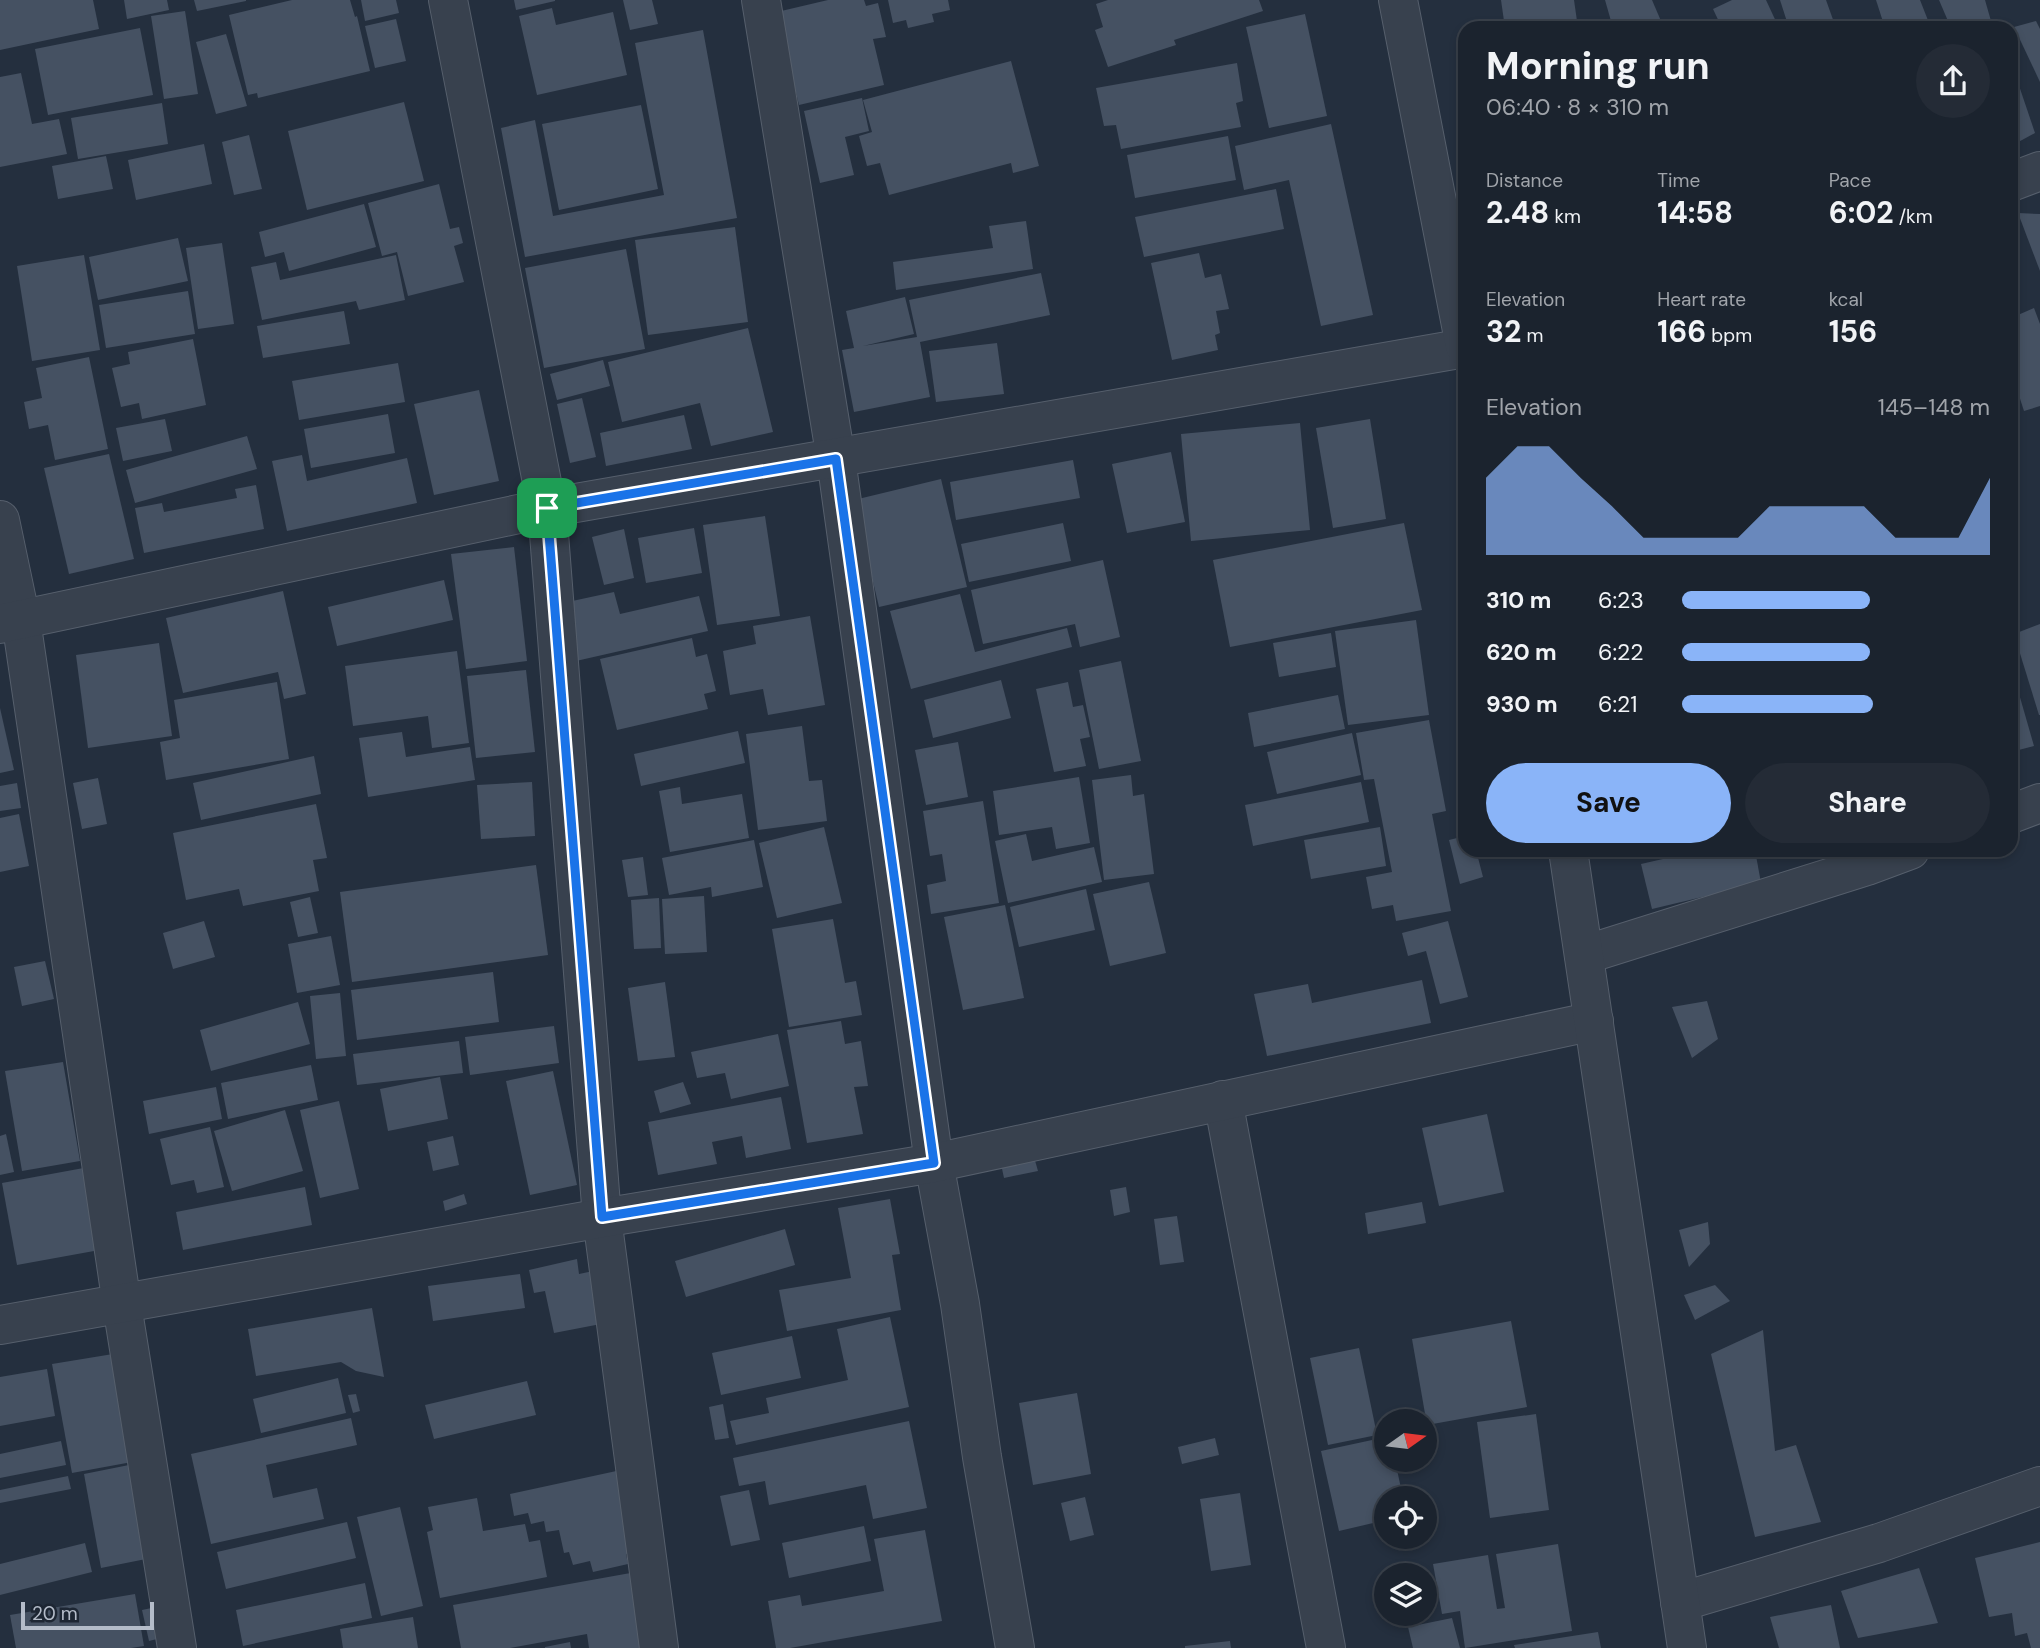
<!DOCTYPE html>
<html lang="en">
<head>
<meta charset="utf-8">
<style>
	:root { --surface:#1b232e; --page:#242b36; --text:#f1f3f6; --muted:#a0a4aa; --line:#39404a; --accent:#8ab4f8 }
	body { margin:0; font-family:"DM Sans",sans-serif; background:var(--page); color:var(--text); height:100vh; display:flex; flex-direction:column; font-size:26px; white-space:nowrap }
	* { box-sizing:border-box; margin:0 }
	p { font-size:23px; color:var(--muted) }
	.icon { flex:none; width:38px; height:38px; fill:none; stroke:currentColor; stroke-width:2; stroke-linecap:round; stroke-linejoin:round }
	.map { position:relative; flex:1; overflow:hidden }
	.drawer { position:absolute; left:1458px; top:21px; width:560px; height:836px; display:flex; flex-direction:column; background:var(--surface); border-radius:21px; box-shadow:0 4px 10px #0003,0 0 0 2px var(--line) }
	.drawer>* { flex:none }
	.needle { width:46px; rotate:76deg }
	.buttons { position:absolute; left:1374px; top:1409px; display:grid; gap:14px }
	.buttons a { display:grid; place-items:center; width:63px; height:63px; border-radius:50%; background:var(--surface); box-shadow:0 4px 10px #0003,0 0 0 2px var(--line); font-size:35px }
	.scale { position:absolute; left:21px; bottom:18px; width:133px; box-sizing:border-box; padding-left:7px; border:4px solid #b4bcc9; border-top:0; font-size:19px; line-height:24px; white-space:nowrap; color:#b4bcc9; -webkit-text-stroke:5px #1d2633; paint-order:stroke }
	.pin { position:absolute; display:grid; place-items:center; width:60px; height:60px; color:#fff; margin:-30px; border-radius:14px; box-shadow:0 4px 10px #0006 }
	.round { display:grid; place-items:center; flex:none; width:74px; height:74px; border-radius:37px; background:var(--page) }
	.headline { display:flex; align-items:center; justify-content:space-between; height:119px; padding:0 28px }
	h1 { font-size:38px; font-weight:700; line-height:52px }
	.metrics { display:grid; grid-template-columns:repeat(3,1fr); gap:10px; height:119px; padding:7px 28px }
	.metrics div { display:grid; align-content:center }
	.metrics b { font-size:30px; font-weight:700 }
	.metrics small { font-size:19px; font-weight:400 }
	.metrics p { font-size:19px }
	.chart { height:196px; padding:14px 28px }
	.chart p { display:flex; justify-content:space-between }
	.chart svg { width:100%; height:126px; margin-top:7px; fill:var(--accent); opacity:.7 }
	.primary-button { display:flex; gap:14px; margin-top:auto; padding:14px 28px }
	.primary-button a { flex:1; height:80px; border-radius:42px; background:var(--accent); color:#111; font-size:28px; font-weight:700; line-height:80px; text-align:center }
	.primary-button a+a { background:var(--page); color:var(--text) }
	ul { padding:0 28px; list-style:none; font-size:23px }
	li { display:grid; grid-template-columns:112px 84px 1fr; align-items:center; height:52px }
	li i { height:18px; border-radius:9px; background:var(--accent) }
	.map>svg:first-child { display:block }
	.building { fill:#455162 }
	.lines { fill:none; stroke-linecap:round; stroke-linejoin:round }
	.minor-casing { stroke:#565f6c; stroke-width:40 }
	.tertiary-casing { stroke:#565f6c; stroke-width:40 }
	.minor { stroke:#38414e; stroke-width:38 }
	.tertiary { stroke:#38414e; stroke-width:38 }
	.route-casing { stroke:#fff; stroke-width:14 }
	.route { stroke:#1a73e8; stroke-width:9 }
</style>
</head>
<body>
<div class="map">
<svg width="2040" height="1648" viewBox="0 0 2040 1648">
	<rect width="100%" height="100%" fill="#242f3e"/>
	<g class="building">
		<path d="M0,0H93L99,29L0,50Z"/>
		<path d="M124,0H167L169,10L127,19Z"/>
		<path d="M194,0H246V1L197,11Z"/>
		<path d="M292,0H350L355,17L357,16L370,71L258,98L257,93L248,95L229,15Z"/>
		<path d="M361,0H396L399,13L365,21Z"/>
		<path d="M514,0H555V1L516,10Z"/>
		<path d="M623,0H652L658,24L630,30Z"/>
		<path d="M828,0H864L866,6L878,3L886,37L873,39L884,85L799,105L777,12Z"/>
		<path d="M888,0H948L950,10L932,14L934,22L908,28L906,20L893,23Z"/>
		<path d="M1108,0H1259L1263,11L1174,40L1176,45L1108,67L1095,30L1103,27L1096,4Z"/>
		<path d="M1501,0H1574L1578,28H1505Z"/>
		<path d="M1605,0H1652L1664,28H1613Z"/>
		<path d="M1732,0H1766L1779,28H1722L1713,9Z"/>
		<path d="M1780,0H1826L1836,28H1789Z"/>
		<path d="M1876,0H1920L1931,28H1885Z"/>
		<path d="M1939,0H1985L1993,28H1951Z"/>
		<path d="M552,8L556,25L613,12L627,75L537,95L519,16Z"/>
		<path d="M185,11L198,94L164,99L151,16Z"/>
		<path d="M1305,14L1327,116L1269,128L1246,27Z"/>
		<path d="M396,19L406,61L375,68L365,26Z"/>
		<path d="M2036,21L2040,29V82L2014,27Z"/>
		<path d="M140,28L153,95L48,115L35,49Z"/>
		<path d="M703,30L737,218L525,257L501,128L535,120L553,216L664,195L635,43Z"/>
		<path d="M226,34L247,106L216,114L196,42Z"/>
		<path d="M1011,61L1039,166L1013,173L1011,163L889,195L880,163L867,166L859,136L872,132L863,100Z"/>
		<path d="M2011,62L2035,133L2011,146Z"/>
		<path d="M1237,63L1243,101L1236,103L1241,127L1121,149L1116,125L1104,126L1096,88Z"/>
		<path d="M21,73L32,124L59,119L67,154L0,167V77Z"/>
		<path d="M862,98L869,131L845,137L854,175L820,183L804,111Z"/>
		<path d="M404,102L424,181L307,210L288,131Z"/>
		<path d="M162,103L168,144L78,159L71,118Z"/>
		<path d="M641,105L658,189L559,210L542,124Z"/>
		<path d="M1331,124L1373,315L1321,326L1289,180L1244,190L1235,146Z"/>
		<path d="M249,135L262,189L234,195L222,142Z"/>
		<path d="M1228,136L1236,180L1135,198L1127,155Z"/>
		<path d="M204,144L212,184L136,200L128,160Z"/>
		<path d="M106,156L113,189L58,199L52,166Z"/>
		<path d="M439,184L450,229L459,227L463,243L454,246L464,282L408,296L397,252L382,256L368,203Z"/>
		<path d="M1276,189L1284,229L1144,257L1135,217Z"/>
		<path d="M364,204L376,247L289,271L284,252L265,257L259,232Z"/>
		<path d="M2018,213L2040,214V271Z"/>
		<path d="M1026,221L1033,269L896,290L893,262L993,248L989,226Z"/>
		<path d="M735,227L748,322L648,335L635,240Z"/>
		<path d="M178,238L188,281L98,300L89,257Z"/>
		<path d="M222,243L234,324L198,329L186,248Z"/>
		<path d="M626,249L645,349L544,368L525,268Z"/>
		<path d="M1199,253L1205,278L1221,274L1229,309L1216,311L1220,333L1215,335L1218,350L1172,360L1151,263Z"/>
		<path d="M84,255L100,350L32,361L17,266Z"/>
		<path d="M396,255L405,300L359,310L356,301L262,320L251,267L276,262L280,280Z"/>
		<path d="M1041,273L1050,315L920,342L930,397L854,412L842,350L854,348L846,311L905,297L914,334L863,346L917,337L909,300Z"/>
		<path d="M188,291L195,334L106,348L99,305Z"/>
		<path d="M2034,308L2040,324V406L2024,411L2011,371V318Z"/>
		<path d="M344,311L350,344L263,358L257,326Z"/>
		<path d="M748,328L773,432L711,446L700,403L622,422L608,362Z"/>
		<path d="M193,339L206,405L142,419L139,403L121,407L112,368L130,364L128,352Z"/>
		<path d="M997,343L1004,394L936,402L929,351Z"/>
		<path d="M89,357L108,449L55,460L48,425L29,429L24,402L42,398L36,368Z"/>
		<path d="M603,360L610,386L557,400L550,374Z"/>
		<path d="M398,363L405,402L299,420L292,381Z"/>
		<path d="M479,390L499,481L434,495L414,404Z"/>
		<path d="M582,398L596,457L570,463L557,404Z"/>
		<path d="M388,414L395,453L311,468L304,429Z"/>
		<path d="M684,415L692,449L606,466L600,433Z"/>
		<path d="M165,419L172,451L123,461L116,428Z"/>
		<path d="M1370,419L1386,519L1333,528L1316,428Z"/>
		<path d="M1300,423L1310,530L1191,541L1181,434Z"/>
		<path d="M247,436L257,469L135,503L126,470Z"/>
		<path d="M1171,452L1185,522L1127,533L1112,464Z"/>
		<path d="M109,454L134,559L69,574L44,468Z"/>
		<path d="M302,455L307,481L407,458L417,503L287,531L272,461Z"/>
		<path d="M1073,460L1080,498L956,520L950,482Z"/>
		<path d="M941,479L967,587L879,607L854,500Z"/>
		<path d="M256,485L264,529L144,553L135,508L162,503L164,512L237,498L235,489Z"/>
		<path d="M765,516L780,616L717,625L703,525Z"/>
		<path d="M1063,523L1071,561L969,582L961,544Z"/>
		<path d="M1404,523L1422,610L1230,647L1213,560Z"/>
		<path d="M694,528L702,573L646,583L638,538Z"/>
		<path d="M624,529L634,578L604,585L592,537Z"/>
		<path d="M514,547L527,661L466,669L451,554Z"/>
		<path d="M1103,560L1120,637L1080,647L1075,624L983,644L971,590Z"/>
		<path d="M444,580L453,620L337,646L328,607Z"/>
		<path d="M283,591L306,694L284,699L278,672L183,693L166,618Z"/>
		<path d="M614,592L620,614L699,596L708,631L576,661L563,603Z"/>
		<path d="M960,594L975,652L1067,628L1072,647L911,689L890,611Z"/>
		<path d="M810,616L825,705L768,715L763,689L730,695L723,651L756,644L753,626Z"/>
		<path d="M1416,620L1429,715L1348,725L1335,631Z"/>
		<path d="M2040,624V715H2039L2014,634Z"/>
		<path d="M1331,633L1336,667L1279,677L1273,643Z"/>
		<path d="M692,638L696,657L707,654L716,691L704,694L708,709L617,730L600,659Z"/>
		<path d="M159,643L172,736L88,748L76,655Z"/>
		<path d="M457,651L469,743L432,748L428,716L353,726L345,666Z"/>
		<path d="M1121,661L1141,761L1099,769L1079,670Z"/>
		<path d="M2011,666L2034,746L2011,752Z"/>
		<path d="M526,670L535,752L476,758L467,676Z"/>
		<path d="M1001,680L1011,718L933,738L924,700Z"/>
		<path d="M277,682L289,759L166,780L160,742L180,738L174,700Z"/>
		<path d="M1068,682L1073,707L1083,705L1090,737L1080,739L1086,766L1054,772L1036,689Z"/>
		<path d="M1338,695L1345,729L1254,747L1248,713Z"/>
		<path d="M0,708L14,770L0,773Z"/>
		<path d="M1429,720L1446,811L1432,814L1451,911L1396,921L1393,905L1372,909L1366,877L1392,872L1374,779L1364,780L1356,733Z"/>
		<path d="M802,726L809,781L822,780L827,821L758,830L746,734Z"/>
		<path d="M738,731L745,763L641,786L634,754Z"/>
		<path d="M402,732L406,757L470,747L475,780L368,797L359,738Z"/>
		<path d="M1352,733L1361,775L1277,794L1267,752Z"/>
		<path d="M958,742L968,797L926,805L915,750Z"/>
		<path d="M314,756L321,794L201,820L193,783Z"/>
		<path d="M1131,775L1133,796L1144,794L1154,874L1104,880L1092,780Z"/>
		<path d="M1079,777L1090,843L1056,849L1052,827L999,835L993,791Z"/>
		<path d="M98,778L107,824L82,829L73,783Z"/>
		<path d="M532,782L535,836L481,839L477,785Z"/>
		<path d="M1361,782L1369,822L1253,846L1245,805Z"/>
		<path d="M17,783L21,808L0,811V786Z"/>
		<path d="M680,787L682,804L742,794L749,838L670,852L659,791Z"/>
		<path d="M983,801L999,903L931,914L927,885L946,881L942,854L930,856L923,811Z"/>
		<path d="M316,804L327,858L313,860L319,891L243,906L239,889L186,900L173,833Z"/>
		<path d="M19,814L29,866L0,872V818Z"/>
		<path d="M824,827L842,903L777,918L759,843Z"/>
		<path d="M1380,827L1386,866L1311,879L1304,840Z"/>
		<path d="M1026,834L1032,861L1094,847L1102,882L1008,903L995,841Z"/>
		<path d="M1465,836V850H1476L1483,877L1460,884L1449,840Z"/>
		<path d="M754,840L763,887L712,897L711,887L669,895L662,858Z"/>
		<path d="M1702,850H1755L1761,883L1652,909L1641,864Z"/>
		<path d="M643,857L648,895L628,897L622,860Z"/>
		<path d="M536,865L548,955L352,982L340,892Z"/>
		<path d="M1149,882L1166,953L1110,966L1093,894Z"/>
		<path d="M1086,889L1095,930L1019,947L1010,907Z"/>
		<path d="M704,896L707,952L665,954L662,899Z"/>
		<path d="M310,897L318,933L298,937L290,902Z"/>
		<path d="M659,898L661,948L634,949L631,900Z"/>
		<path d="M1005,905L1024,998L963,1010L944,917Z"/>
		<path d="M833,919L845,983L856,981L862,1015L789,1027L772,929Z"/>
		<path d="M204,921L215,957L173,969L163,933Z"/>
		<path d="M1448,921L1468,997L1440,1004L1426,951L1408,956L1402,933Z"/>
		<path d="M331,936L340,985L297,993L288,944Z"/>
		<path d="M45,961L54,999L22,1006L14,967Z"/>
		<path d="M493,972L499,1022L357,1040L351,990Z"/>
		<path d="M1422,980L1431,1023L1267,1056L1254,994L1308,984L1312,1003Z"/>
		<path d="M665,982L675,1057L638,1061L628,988Z"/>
		<path d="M340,993L346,1056L316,1059L310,996Z"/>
		<path d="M1707,1001L1718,1039L1692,1058L1672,1007Z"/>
		<path d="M298,1002L310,1044L211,1071L200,1030Z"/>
		<path d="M841,1021L845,1044L861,1041L868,1086L854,1087L863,1134L807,1143L787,1030Z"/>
		<path d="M554,1026L559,1063L470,1075L465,1037Z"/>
		<path d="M778,1034L789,1086L731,1099L725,1073L697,1078L691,1052Z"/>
		<path d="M459,1041L463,1073L357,1085L353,1054Z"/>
		<path d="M63,1062L80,1161L22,1171L5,1071Z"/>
		<path d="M311,1065L318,1100L228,1119L221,1083Z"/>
		<path d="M553,1071L577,1185L530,1195L506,1081Z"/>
		<path d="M440,1077L448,1119L388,1131L380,1089Z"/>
		<path d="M683,1082L691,1104L660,1113L654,1091Z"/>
		<path d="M216,1087L222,1119L149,1134L143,1101Z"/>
		<path d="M781,1097L791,1149L746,1158L742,1136L712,1142L717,1164L658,1175L648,1122Z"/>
		<path d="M339,1101L359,1189L320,1198L300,1110Z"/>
		<path d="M285,1110L303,1171L232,1191L214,1131Z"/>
		<path d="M1487,1114L1504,1192L1439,1206L1422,1128Z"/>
		<path d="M210,1127L224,1187L197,1193L194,1180L171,1185L160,1139Z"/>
		<path d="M6,1134L14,1172L0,1175V1136Z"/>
		<path d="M453,1136L459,1165L433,1171L427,1142Z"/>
		<path d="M1034,1157L1038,1171L1004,1178L1001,1164Z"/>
		<path d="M89,1167L105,1249L17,1265L2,1183Z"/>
		<path d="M305,1187L312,1225L183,1250L176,1212Z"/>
		<path d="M1126,1187L1130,1212L1114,1216L1110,1190Z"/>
		<path d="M464,1194L467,1204L445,1211L443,1201Z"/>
		<path d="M890,1199L900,1254L892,1255L901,1310L787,1331L779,1290L851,1278L838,1208Z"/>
		<path d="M1422,1202L1426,1223L1368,1234L1365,1213Z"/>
		<path d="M1177,1216L1184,1262L1160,1265L1154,1219Z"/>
		<path d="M1708,1222L1710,1244L1689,1267L1679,1230Z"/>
		<path d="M785,1229L795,1265L686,1297L675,1261Z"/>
		<path d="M577,1259L579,1274L598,1270L606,1323L554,1333L545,1291L534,1293L529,1270Z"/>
		<path d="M520,1274L525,1308L433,1321L428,1286Z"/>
		<path d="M1715,1285L1730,1301L1695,1320L1684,1295Z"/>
		<path d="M372,1308L384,1377L356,1371L341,1362L256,1376L248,1329Z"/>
		<path d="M890,1317L909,1407L736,1445L730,1421L769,1413L766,1398L848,1380L837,1329Z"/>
		<path d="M1511,1321L1527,1407L1427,1425L1412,1339Z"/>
		<path d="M1763,1330L1775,1451L1796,1445L1821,1522L1755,1537L1711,1354Z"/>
		<path d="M792,1336L801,1378L721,1395L712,1353Z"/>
		<path d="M1359,1348L1377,1435L1328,1445L1310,1358Z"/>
		<path d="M113,1354L132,1462L72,1473L52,1364Z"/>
		<path d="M47,1369L55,1416L0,1426V1377Z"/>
		<path d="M338,1378L346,1413L261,1433L253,1399Z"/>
		<path d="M527,1381L536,1415L434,1439L425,1405Z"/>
		<path d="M1077,1393L1091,1474L1033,1485L1019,1403Z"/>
		<path d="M356,1394L360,1411L353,1413L348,1395Z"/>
		<path d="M723,1404L729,1438L715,1440L709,1407Z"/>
		<path d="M1536,1414L1549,1510L1490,1518L1477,1422Z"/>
		<path d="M351,1418L357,1445L266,1465L273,1498L317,1488L324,1519L211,1544L191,1454Z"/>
		<path d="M909,1421L927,1508L873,1519L866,1485L769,1505L765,1481L739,1486L733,1458Z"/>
		<path d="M1386,1437V1460H1395L1403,1498H1386V1520L1339,1531L1321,1451Z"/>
		<path d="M1215,1438L1219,1455L1182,1464L1178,1447Z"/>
		<path d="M61,1441L66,1465L0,1478V1454Z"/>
		<path d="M139,1463L156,1557L101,1568L84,1474Z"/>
		<path d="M621,1470L640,1551L626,1554L628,1564L593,1572L590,1561L573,1565L569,1552L564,1553L559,1530L546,1532L544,1521L531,1524L528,1513L514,1516L510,1494Z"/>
		<path d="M68,1476L71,1489L0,1503V1490Z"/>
		<path d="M749,1490L760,1540L731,1546L720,1496Z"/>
		<path d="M1240,1493L1251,1565L1211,1571L1200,1499Z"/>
		<path d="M1085,1497L1094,1535L1070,1541L1061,1503Z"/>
		<path d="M477,1498L483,1531L525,1524L529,1542L540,1540L547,1577L440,1598L427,1532L433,1530L428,1507Z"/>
		<path d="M400,1507L423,1606L381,1616L357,1517Z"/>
		<path d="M347,1522L356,1558L226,1589L217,1552Z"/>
		<path d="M864,1526L871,1561L789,1578L782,1543Z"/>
		<path d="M925,1530L942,1621L790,1648H776L768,1601L800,1595L802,1606L884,1591L874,1539Z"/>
		<path d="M2040,1542V1648H2031L2027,1633L2015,1636L2012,1613L1989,1617L1975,1558Z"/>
		<path d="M85,1543L92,1572L0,1595V1564Z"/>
		<path d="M1558,1544L1572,1631L1465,1648L1460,1611L1442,1614L1433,1564L1488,1555L1497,1609L1505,1608L1496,1554Z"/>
		<path d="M1919,1568L1938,1623L1858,1638L1841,1591Z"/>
		<path d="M636,1572L650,1648H589L587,1634L510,1648H461L453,1605Z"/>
		<path d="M365,1583L372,1618L243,1646L236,1610Z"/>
		<path d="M135,1594L144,1646L131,1648H16L10,1615Z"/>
		<path d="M1831,1605L1840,1648H1779L1770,1617Z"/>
		<path d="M161,1606L169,1636L149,1641L142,1610Z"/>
		<path d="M413,1617L418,1648H343L340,1629Z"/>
		<path d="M1452,1618L1460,1648H1413L1408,1627Z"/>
		<path d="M1598,1632L1601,1648H1515L1514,1645Z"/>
		<path d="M1230,1641L1231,1648H1185V1646Z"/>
		<path d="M570,1642L571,1648H545V1647Z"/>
	</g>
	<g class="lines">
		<defs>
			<g id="minor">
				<path d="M448,0L547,508L602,1218L659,1648"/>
				<path d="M761,0L836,459L934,1163L960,1304L982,1457L1015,1648"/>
				<path d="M2011,182L2040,171"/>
				<path d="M0,520L21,620L122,1305L177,1648"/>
				<path d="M0,624L547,508L1465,348"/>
				<path d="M2011,814L2040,803"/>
				<path d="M1584,955L1867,866L1910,850"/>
				<path d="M1223,1100L1326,1648"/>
				<path d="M0,1325L602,1218L934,1163L1594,1021"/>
				<path d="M1680,1602L1879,1543L2040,1486"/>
			</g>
			<g id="tertiary">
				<path d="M1398,0L1465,346"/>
				<path d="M1568,850L1687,1648"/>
			</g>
		</defs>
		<use href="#minor" class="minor-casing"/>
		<use href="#tertiary" class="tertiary-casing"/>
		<use href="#minor" class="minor"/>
		<use href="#tertiary" class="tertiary"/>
	</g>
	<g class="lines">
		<defs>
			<path id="route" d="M836,459L934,1163L602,1217L547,508Z"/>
		</defs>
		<use href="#route" class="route-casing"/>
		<use href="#route" class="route"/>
	</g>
</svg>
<div class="buttons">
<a><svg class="needle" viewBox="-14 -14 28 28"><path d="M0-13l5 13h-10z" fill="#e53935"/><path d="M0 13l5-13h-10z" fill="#a0a4aa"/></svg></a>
<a><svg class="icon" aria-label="locate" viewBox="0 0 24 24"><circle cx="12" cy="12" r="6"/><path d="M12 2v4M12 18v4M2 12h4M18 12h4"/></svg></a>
<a><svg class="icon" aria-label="layers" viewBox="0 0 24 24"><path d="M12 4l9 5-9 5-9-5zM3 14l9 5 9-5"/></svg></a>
</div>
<div class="scale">20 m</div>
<div class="pin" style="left:547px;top:508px;background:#1e9e55"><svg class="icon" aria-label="arrive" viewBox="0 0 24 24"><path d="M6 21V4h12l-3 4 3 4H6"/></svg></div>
<section class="drawer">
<div class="headline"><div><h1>Morning run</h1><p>06:40 · 8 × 310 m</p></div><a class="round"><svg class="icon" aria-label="share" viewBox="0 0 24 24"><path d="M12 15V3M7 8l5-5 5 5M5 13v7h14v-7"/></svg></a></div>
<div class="metrics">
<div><p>Distance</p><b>2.48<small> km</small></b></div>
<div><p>Time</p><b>14:58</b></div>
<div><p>Pace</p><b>6:02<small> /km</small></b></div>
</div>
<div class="metrics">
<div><p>Elevation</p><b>32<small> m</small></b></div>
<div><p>Heart rate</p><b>166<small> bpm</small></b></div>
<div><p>kcal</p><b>156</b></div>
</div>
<div class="chart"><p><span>Elevation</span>145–148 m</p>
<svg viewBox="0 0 160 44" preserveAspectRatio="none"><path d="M0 44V17L10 6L20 6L30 17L40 27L50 38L60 38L70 38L80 38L90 27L100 27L110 27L120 27L130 38L140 38L150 38L160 17V44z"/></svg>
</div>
<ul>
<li><b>310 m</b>6:23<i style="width:61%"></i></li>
<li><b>620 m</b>6:22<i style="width:61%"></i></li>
<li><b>930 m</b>6:21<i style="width:62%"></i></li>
</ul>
<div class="primary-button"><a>Save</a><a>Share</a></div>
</section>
</div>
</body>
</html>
